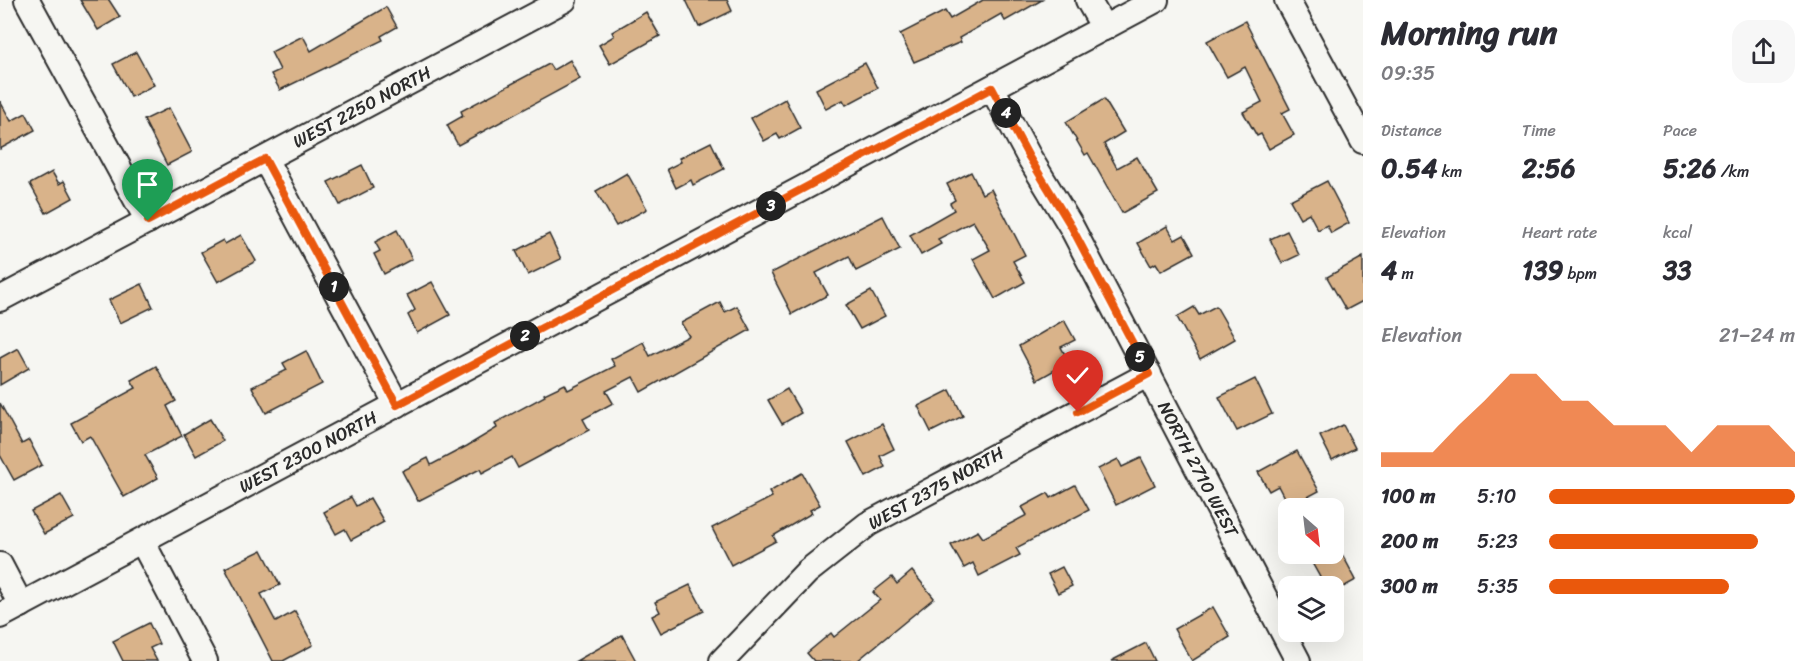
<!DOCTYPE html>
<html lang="en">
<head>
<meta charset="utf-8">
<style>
	:root { --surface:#fff; --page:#f7f7f7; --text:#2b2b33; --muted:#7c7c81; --accent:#ea580c }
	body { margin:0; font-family:Sriracha,sans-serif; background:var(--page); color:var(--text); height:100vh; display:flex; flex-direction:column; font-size:22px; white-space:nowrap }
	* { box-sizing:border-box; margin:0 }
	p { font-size:20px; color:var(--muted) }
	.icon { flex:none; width:33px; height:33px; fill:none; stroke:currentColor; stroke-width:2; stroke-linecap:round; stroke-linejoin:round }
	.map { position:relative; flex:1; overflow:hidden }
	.side { display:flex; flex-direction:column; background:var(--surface); width:450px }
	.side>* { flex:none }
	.needle { width:39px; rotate:152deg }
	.tools { position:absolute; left:1278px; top:498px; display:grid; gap:12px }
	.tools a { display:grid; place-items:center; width:66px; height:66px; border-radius:12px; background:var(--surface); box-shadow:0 6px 24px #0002; font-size:30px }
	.pin { position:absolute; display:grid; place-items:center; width:51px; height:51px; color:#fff; margin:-62px -26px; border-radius:50% 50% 50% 0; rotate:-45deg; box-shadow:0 0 6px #0007 }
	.pin .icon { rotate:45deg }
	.km { position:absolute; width:30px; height:30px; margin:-15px; border-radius:50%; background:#222; color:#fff; font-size:16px; line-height:30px; text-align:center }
	.round { display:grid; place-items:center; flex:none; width:63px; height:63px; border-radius:18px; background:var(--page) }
	.head { display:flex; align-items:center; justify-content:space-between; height:102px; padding:0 18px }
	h1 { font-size:33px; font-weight:800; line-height:45px }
	.figures { display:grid; grid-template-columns:repeat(3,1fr); gap:9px; height:102px; padding:6px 18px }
	.figures div { display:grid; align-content:center }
	.figures b { font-size:26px; font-weight:800 }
	.figures small { font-size:16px; font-weight:400 }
	.figures p { font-size:16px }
	.chart { height:168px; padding:12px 18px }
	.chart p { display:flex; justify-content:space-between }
	.chart svg { width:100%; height:108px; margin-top:6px; fill:var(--accent); opacity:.7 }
	ul { padding:0 18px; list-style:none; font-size:20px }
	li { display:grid; grid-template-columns:96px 72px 1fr; align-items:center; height:45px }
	li i { height:15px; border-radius:8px; background:var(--accent) }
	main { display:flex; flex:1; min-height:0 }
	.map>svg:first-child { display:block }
	.building { fill:#d9b38a; stroke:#2b2b2b; stroke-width:1.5 }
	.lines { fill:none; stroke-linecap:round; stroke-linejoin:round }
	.minor-casing { stroke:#2b2b2b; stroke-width:28 }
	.minor { stroke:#f6f6f2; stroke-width:24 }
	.route-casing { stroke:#fff; stroke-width:12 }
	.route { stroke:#ea580c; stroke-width:8 }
	.labels { text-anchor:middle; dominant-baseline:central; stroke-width:4.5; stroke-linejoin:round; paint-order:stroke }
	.street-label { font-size:18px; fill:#2b2b2b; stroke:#f6f6f2 }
</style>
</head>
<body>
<main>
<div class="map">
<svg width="1363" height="661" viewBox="0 0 1363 661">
	<rect width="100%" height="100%" fill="#f6f6f2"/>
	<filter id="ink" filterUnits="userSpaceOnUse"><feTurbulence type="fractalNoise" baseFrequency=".0167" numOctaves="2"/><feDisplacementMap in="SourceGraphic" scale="12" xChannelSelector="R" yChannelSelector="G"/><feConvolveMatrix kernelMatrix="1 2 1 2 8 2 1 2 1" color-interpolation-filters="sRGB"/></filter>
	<g filter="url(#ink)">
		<g class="building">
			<path d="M80,0H109L120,17L98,30Z"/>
			<path d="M686,0H727L732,11L699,27Z"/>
			<path d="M983,0H1042L1005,21L1001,14L959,38L961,42L914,62L900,34L945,11L950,19Z"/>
			<path d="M386,7L397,27L381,36L383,40L280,90L271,74L280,70L271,52L303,36L311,51Z"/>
			<path d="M646,12L660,36L610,64L599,45L614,36L612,32Z"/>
			<path d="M1245,21L1290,109L1282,113L1294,135L1269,149L1261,134L1257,136L1243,112L1262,102L1245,67L1227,77L1207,41Z"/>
			<path d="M136,52L154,85L131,97L113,64Z"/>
			<path d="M570,60L580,79L458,145L447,125L463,116L461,111L549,64L553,70Z"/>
			<path d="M865,63L878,88L846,105L843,100L826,109L816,89Z"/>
			<path d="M785,99L800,128L780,139L777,134L764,141L751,118Z"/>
			<path d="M1104,99L1124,132L1104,144L1117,168L1137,157L1158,193L1122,213L1088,153L1085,155L1066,122Z"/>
			<path d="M0,101L11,121L26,113L35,130L0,149Z"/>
			<path d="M169,108L192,152L167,165L144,120Z"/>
			<path d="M711,142L724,169L693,185L691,180L676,188L667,169L681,162L679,158Z"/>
			<path d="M362,165L373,188L340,205L328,182Z"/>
			<path d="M52,172L59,184L64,181L73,198L46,213L30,184Z"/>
			<path d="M971,172L982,194L991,189L1025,255L1013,261L1025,282L995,299L973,259L990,250L973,221L938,239L941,244L921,255L910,235L954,210L950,203L955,200L947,184Z"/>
			<path d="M627,173L647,209L616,226L596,191Z"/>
			<path d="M1327,181L1349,223L1331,233L1327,225L1318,230L1309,213L1300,218L1290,200Z"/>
			<path d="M883,216L900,249L856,271L849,256L816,273L828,295L792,314L771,273Z"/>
			<path d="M1167,226L1175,240L1184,235L1194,253L1161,271L1156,263L1151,266L1138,243Z"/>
			<path d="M397,230L412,259L384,274L374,254L380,251L375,242Z"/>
			<path d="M1287,231L1299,255L1282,263L1270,239Z"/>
			<path d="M549,234L561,259L528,275L516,251Z"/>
			<path d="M241,235L256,261L218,282L201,252L223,240L225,244Z"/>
			<path d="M1363,257V301L1346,310L1327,277Z"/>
			<path d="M432,282L450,315L417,333L408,315L415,310L407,295Z"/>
			<path d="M142,284L153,307L120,323L109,300Z"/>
			<path d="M871,291L885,316L860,329L846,305Z"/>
			<path d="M720,302L725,312L737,306L750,330L641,392L633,377L606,391L613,403L583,419L589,430L518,468L512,457L482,473L480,469L418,501L402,471L428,458L431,465L467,446L497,428L495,423L545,396L544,394L565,384L568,390L615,366L611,359L643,342L650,356L689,336L681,323Z"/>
			<path d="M1216,306L1235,339L1200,359L1177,317L1194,307L1199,315Z"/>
			<path d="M1064,320L1075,340L1061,347L1069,362L1037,380L1019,346Z"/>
			<path d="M18,348L29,368L0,385V358Z"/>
			<path d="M306,351L322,384L266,413L252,387L287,370L283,363Z"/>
			<path d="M156,366L176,401L167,406L182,436L145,455L158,478L124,497L90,436L81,441L71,423L136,388L131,380Z"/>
			<path d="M1255,379L1272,414L1237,431L1219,397Z"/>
			<path d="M787,389L801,413L782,424L768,400Z"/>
			<path d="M950,390L963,416L931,432L918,406Z"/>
			<path d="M0,403L22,444L29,440L42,465L14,480L0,455Z"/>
			<path d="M210,419L223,441L196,456L184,434Z"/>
			<path d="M882,424L894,449L880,456L885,467L866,477L848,442Z"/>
			<path d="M1343,425L1355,448L1332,460L1320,436Z"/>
			<path d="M1297,451L1319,491L1289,507L1278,486L1269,491L1258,472Z"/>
			<path d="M1141,458L1155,485L1116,505L1098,469L1118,459L1122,467Z"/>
			<path d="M802,473L820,505L810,510L812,513L773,536L776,541L731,565L712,528L772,497L769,492Z"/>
			<path d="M1075,485L1089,510L1016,548L1020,555L979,576L973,563L964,568L951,545L978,531L983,538L1027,515L1022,507L1048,493L1051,498Z"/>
			<path d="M61,495L74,518L44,534L31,511Z"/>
			<path d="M351,497L356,506L370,498L384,522L351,540L345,529L336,534L324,512Z"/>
			<path d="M262,550L280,585L261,594L276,622L295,611L313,645L283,661H273L225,568Z"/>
			<path d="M1307,554H1342L1356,580L1334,592V586H1325Z"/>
			<path d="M1062,567L1072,586L1058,593L1048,574Z"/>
			<path d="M912,571L934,598L857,661H814L807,653L831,633L834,637L880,600L873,592L892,577L897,584Z"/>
			<path d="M690,585L704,611L661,633L652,616L660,612L655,602Z"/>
			<path d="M1213,607L1230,637L1192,661L1174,629Z"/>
			<path d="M149,623L159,644L150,648L157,661H123L113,641Z"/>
			<path d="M622,635L636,661H576Z"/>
			<path d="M1146,643L1155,661H1111Z"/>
		</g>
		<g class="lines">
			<defs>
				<g id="minor">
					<path d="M27,0L148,221"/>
					<path d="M1088,0L1104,28"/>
					<path d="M1287,0L1363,141"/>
					<path d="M992,88L1029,157L1071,226L1298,661"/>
					<path d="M265,159L397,405"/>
					<path d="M0,299L564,0"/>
					<path d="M142,541L205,661"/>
					<path d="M0,565L21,605"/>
					<path d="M0,616L1156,0"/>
					<path d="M722,661L807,572L868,524L1149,374"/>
				</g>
			</defs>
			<use href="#minor" class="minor-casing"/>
			<use href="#minor" class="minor"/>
		</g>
	</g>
	<g class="lines" filter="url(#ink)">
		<defs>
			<path id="route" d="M148,221L265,159L397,405L992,88L1029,157L1071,226L1149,374L1078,412"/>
		</defs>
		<use href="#route" class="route-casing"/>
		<use href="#route" class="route"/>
	</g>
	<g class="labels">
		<g class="street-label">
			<text transform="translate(362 107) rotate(-28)">WEST 2250 NORTH</text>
			<text transform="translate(308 452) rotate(-28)">WEST 2300 NORTH</text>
			<text transform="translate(1198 469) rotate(62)">NORTH 2710 WEST</text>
			<text transform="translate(936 488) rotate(-29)">WEST 2375 NORTH</text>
		</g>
	</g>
</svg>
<div class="tools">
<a><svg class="needle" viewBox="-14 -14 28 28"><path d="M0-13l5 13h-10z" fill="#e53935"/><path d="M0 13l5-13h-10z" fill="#7c7c81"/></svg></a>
<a><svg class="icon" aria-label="layers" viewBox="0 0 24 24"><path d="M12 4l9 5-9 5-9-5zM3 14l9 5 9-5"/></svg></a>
</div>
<div class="pin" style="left:148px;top:221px;background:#1e9e55"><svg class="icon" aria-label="arrive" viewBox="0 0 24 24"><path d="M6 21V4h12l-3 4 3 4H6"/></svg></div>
<div class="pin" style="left:1078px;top:412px;background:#d93025"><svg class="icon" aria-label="check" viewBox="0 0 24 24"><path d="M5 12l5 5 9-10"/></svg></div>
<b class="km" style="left:334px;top:287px">1</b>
<b class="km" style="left:525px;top:336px">2</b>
<b class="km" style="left:771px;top:206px">3</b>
<b class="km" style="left:1006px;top:113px">4</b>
<b class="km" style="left:1140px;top:357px">5</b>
</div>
<section class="side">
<div class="head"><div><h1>Morning run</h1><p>09:35</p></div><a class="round"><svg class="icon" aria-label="share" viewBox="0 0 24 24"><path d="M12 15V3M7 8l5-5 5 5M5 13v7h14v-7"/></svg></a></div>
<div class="figures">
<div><p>Distance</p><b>0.54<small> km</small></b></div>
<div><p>Time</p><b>2:56</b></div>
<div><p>Pace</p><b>5:26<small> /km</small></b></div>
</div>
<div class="figures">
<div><p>Elevation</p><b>4<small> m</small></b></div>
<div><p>Heart rate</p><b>139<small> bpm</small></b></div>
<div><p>kcal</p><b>33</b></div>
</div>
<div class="chart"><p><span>Elevation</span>21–24 m</p>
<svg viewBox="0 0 160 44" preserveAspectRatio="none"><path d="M0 44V38L10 38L20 38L30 27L40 17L50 6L60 6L70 17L80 17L90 27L100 27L110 27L120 38L130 27L140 27L150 27L160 38V44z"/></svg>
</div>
<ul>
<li><b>100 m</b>5:10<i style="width:100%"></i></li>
<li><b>200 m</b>5:23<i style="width:85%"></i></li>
<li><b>300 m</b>5:35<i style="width:73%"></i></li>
</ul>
</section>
</main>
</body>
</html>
